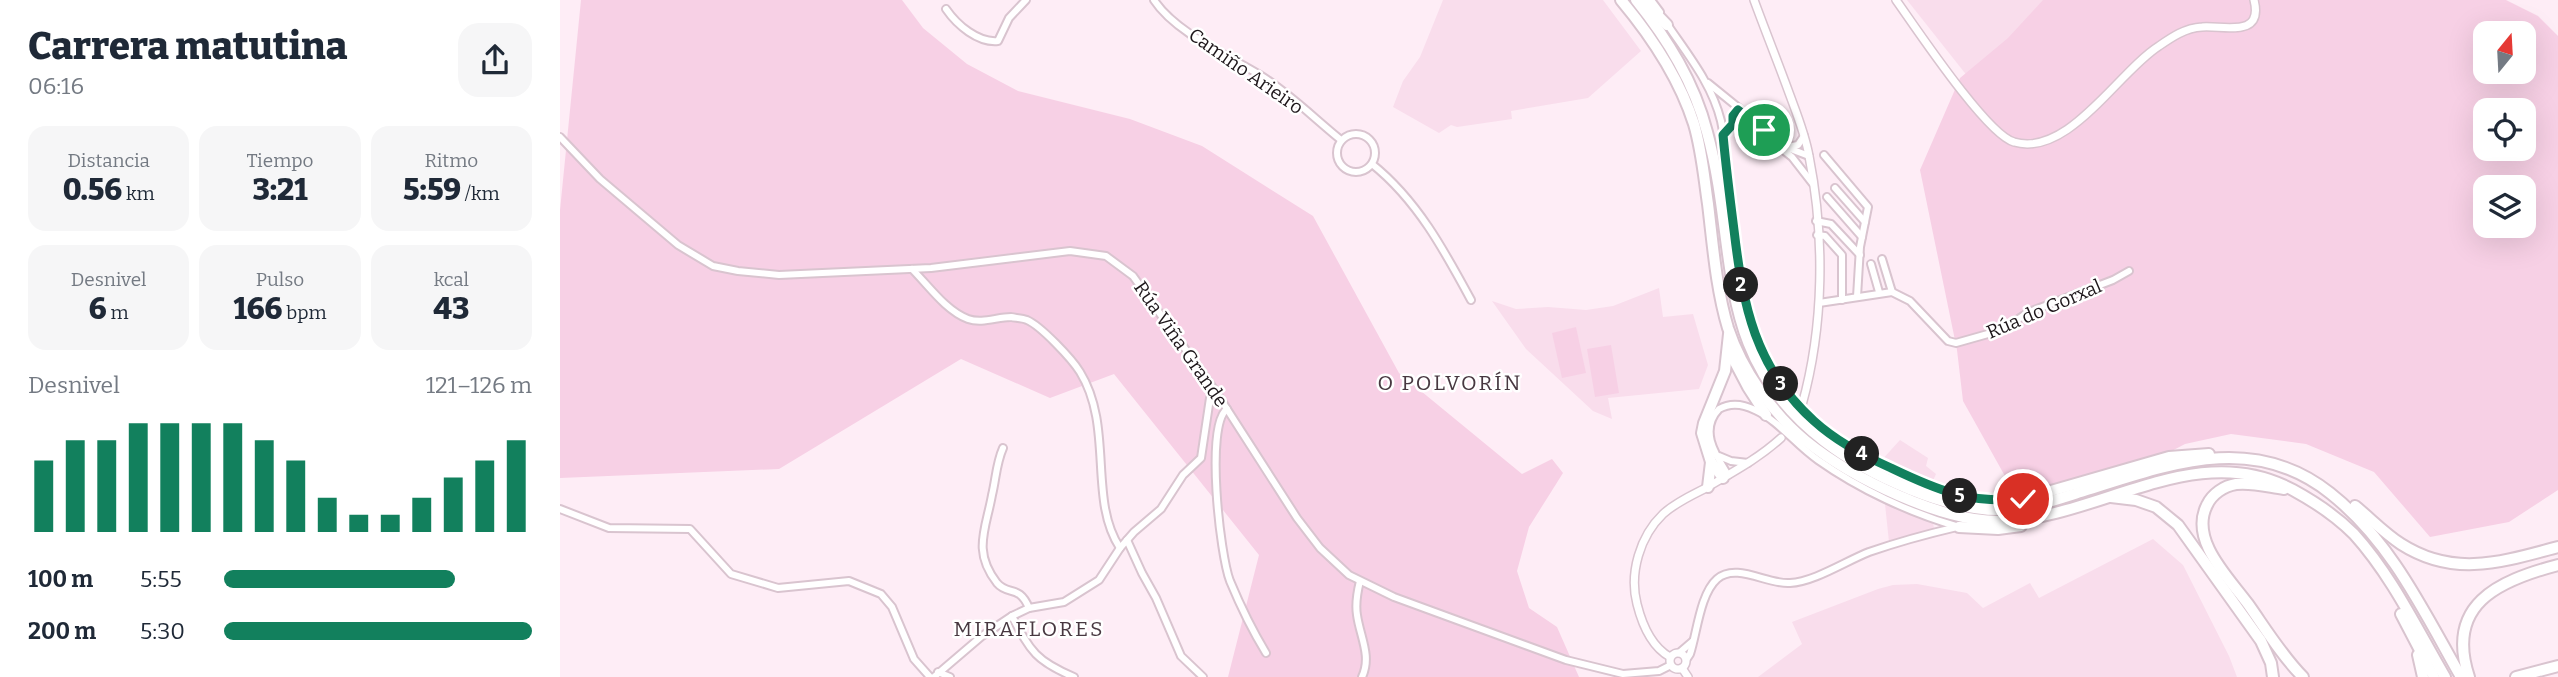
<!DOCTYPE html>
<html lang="es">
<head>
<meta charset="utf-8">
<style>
	:root { --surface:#fff; --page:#f6f6f7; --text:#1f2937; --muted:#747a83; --accent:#12805d }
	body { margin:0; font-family:Bitter,serif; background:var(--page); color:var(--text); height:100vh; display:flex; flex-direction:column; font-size:26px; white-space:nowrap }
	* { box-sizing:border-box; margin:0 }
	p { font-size:23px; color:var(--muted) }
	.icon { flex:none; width:38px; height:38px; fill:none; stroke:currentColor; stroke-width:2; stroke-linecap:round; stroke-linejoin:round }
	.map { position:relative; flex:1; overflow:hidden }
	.panel { display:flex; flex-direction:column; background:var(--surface); width:560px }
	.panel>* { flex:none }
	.needle { width:46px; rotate:18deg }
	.buttons { position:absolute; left:1913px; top:21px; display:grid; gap:14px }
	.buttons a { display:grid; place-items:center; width:63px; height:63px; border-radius:14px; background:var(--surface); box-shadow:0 7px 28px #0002; font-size:35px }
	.pin { position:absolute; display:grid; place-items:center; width:60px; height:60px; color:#fff; margin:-30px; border:4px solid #fff; border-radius:50%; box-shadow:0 2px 7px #0007 }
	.km { position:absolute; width:35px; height:35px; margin:-18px; border-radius:50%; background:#222; color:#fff; font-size:19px; line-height:35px; text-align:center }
	.round { display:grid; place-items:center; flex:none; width:74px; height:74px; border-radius:21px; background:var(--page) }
	.headline { display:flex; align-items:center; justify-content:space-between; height:119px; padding:0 28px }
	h1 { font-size:38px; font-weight:800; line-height:52px }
	.stats { display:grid; grid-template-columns:repeat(3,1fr); gap:10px; height:119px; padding:7px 28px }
	.stats div { display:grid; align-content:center; border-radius:18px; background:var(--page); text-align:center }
	.stats b { font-size:30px; font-weight:800 }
	.stats small { font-size:19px; font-weight:400 }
	.stats p { font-size:19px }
	.chart { height:196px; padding:14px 28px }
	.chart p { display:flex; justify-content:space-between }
	.chart svg { width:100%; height:126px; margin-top:7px; stroke:var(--accent); stroke-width:6 }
	ul { padding:0 28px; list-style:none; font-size:23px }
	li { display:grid; grid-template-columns:112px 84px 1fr; align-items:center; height:52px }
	li i { height:18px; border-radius:9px; background:var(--accent) }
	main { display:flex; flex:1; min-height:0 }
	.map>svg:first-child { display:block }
	.built { fill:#f9ddec }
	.green { fill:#f7d0e5; fill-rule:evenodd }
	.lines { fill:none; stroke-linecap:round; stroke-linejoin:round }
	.minor-casing { stroke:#d9c4cf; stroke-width:10 }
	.tertiary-casing { stroke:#d9c4cf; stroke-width:10 }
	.motorway-casing { stroke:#d9c4cf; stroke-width:14 }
	.minor { stroke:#fff; stroke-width:6 }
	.tertiary { stroke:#fff; stroke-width:7 }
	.motorway { stroke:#fff; stroke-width:10 }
	.route-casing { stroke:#fff; stroke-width:14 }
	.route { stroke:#12805d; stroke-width:9 }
	.labels { text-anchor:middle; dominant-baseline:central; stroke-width:5; stroke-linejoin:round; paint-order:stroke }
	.street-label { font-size:19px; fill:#1d161a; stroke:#fff }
	.neighbourhood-label { font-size:21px; letter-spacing:2px; fill:#483841; stroke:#fff }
</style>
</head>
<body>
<main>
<section class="panel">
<div class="headline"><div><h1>Carrera matutina</h1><p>06:16</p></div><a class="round"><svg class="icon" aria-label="share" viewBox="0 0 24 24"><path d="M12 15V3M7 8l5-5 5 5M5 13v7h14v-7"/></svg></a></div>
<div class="stats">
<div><p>Distancia</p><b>0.56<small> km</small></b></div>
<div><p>Tiempo</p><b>3:21</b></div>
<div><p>Ritmo</p><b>5:59<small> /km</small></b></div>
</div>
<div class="stats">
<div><p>Desnivel</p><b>6<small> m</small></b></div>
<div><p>Pulso</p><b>166<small> bpm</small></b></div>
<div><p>kcal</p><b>43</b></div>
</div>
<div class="chart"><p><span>Desnivel</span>121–126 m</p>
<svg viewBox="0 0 160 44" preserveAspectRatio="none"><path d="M5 44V19M15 44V12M25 44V12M35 44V6M45 44V6M55 44V6M65 44V6M75 44V12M85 44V19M95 44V32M105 44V38M115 44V38M125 44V32M135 44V25M145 44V19M155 44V12"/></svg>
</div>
<ul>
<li><b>100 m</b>5:55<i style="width:75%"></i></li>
<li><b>200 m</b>5:30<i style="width:100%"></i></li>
</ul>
</section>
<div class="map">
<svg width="1998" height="677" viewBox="0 0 1998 677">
	<rect width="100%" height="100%" fill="#feedf6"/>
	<g class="built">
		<path d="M883,0H1043L1081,51L1028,98L951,111L952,119L897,127L891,125L879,133L833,107L843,81L860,57Z"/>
		<path d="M1347,0H1525L1412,82Z"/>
		<path d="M1099,288L1103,317L1133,314L1148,365L1139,389L1048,398L1052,419L1033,411L966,349L932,301L956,309L988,307L1026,310L1053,306Z"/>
		<path d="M1340,440L1368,458L1366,466L1376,474L1371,485L1321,461Z"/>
		<path d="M1326,500L1373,522L1374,529L1329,542L1325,504Z"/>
		<path d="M1593,539L1623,565L1669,656L1677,677H1198L1242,644L1232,622L1318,589L1333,585L1357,584L1407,593L1423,608L1470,583L1479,598Z"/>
	</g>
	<g class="green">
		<path d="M21,0H342L363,28L407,64L458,91L570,119L642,146L753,216L839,373L962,474L992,459L1003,473L969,527L957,571L969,608L997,627L1019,677H668L699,555L554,374L490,398L401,359L219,469L0,478V210Z"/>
		<path d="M1483,0H1946L1978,16L1998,36V490L1949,522L1870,537L1814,472L1746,444L1671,434L1625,444L1562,477L1481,499L1455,494L1403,401L1397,350L1360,170L1400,78L1448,38ZM1925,33H1964V72H1925ZM1925,110H1964V149H1925ZM1925,187H1964V226H1925Z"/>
		<path d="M1016,327L1026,373L1002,378L992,333Z"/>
		<path d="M1051,345L1059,393L1035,397L1027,349Z"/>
	</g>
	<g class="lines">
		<defs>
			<g id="minor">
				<path d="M594,0C615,32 667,55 700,75C729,93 755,119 781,140"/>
				<path d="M1091,0L1100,12"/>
				<path d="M386,9C397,25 418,43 438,41L449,18L466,0"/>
				<path d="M1107,24C1128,55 1152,84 1161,121C1166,143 1166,167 1169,189C1174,231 1176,275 1187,315C1208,386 1260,435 1326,466C1374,489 1408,504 1463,499"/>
				<path d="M1148,83L1227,147L1238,145L1244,136"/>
				<circle cx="796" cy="153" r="19"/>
				<path d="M1163,135C1171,125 1176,120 1189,123L1232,157L1253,184"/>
				<path d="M0,137L40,179L118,245L153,266L178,271L219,275L371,268L510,251L546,256L573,276L656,392L737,518L760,548L789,575L834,597L1006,660L1063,674L1099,671L1111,665"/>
				<path d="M1228,148L1249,156"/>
				<path d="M1264,155L1308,207L1300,247L1297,297"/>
				<path d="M812,164C857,200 884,250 911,300"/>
				<path d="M1275,188L1305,222"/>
				<path d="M1267,197L1302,237"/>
				<path d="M1256,221L1271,224L1300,255"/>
				<path d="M1257,235L1265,236L1282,255V300"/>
				<path d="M1322,259L1332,292"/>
				<path d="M1311,264L1319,292"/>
				<path d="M352,269C368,285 386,311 408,319C422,324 437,317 451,317C455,318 462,318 467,320C481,326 512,359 520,372C554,427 528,500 560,548"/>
				<path d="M1259,303L1332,292L1350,301L1388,341L1396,343L1442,330L1469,312L1553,280L1569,271"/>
				<path d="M667,409C645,425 660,555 670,581C680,605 692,630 706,653"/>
				<path d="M443,448C436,464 436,479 432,495C426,529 412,551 437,583C448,596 459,584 469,608"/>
				<path d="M1159,456L1171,461L1188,463"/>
				<path d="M1168,475C1155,454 1139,430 1159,409C1171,402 1183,404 1195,410C1219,421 1236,445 1258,460C1299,489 1350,513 1399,527"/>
				<path d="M0,509L49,528L130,529L171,574L218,588L289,581L321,594L332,607L354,659L370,677"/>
				<path d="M567,540L582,573L596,598L621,656L643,677"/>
				<path d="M800,581C797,593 795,603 797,615C800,637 812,656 802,677"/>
				<path d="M452,616C471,652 476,661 514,677"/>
				<path d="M1119,653L1133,641"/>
				<path d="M1126,660L1130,654C1137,633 1140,594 1157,579C1176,562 1208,585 1230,583C1254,582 1286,561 1309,552C1338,542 1367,534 1397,527"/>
				<path d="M378,672L390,677"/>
				<path d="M374,677L422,636L452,616L469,608L504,602L539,580L560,548L574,532L601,509L623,475L641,458L650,398L656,392"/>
			</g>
			<g id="tertiary">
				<path d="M1194,0C1205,30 1217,60 1228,90C1236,112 1245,133 1249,156C1265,237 1264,326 1242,405"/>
				<path d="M1336,0C1356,28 1427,135 1454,142C1508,158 1558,72 1599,46C1612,37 1625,28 1642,27C1662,25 1704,39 1694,0"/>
				<circle cx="1118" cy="661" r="8"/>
				<path d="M1110,657C1092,647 1082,624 1077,604C1069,573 1080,536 1103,514C1115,503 1130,496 1144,489C1171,473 1198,459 1221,438"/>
				<path d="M1122,668L1128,677"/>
			</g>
			<g id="motorway">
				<path d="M1061,0C1092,37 1119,77 1134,124C1142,151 1144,177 1148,204C1153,245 1156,288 1168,328C1182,370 1212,413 1246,441C1292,478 1381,522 1441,521C1539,519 1636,437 1733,490C1755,502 1776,516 1794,534C1832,576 1857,629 1885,677"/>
				<path d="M1076,0C1108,40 1134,82 1147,132C1180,252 1151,354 1264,441C1308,475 1388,512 1444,510C1471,509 1498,499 1524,491C1608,465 1692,431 1770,493C1831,541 1864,612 1901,677"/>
				<path d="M1085,2L1107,25"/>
				<path d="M1168,349L1188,387L1206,415"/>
				<path d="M1163,478L1151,462L1142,433L1144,423L1165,371L1169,334"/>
				<path d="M1148,487L1151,462"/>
				<path d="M1724,489C1709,487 1692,482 1676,484C1664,486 1652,494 1647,505C1629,540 1669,578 1688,604C1705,628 1722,656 1743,677"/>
				<path d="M1551,497L1576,500L1596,507L1618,525L1701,641L1711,663L1713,677"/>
				<path d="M1463,499L1609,457L1649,454"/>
				<path d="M1795,506C1810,518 1824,533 1841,544C1894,578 1942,562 1998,547"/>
				<path d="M1399,527L1438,529L1461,526"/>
				<path d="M1841,614L1874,677"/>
				<path d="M1858,655L1863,677"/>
				<path d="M1909,677C1885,605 1937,581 1998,565"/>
				<path d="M1956,677L1998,666"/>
			</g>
		</defs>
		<use href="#minor" class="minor-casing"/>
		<use href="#tertiary" class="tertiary-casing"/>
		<use href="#motorway" class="motorway-casing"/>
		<use href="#minor" class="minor"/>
		<use href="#tertiary" class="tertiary"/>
		<use href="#motorway" class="motorway"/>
	</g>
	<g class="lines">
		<defs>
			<path id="route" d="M1204,130L1178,110L1173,116V124L1163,135C1166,167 1170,199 1174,230C1183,306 1195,368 1254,421C1276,441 1304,456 1331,468C1377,490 1410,504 1463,499"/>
		</defs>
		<use href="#route" class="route-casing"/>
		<use href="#route" class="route"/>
	</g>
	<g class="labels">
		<g class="street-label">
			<text transform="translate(686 71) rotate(35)">Camiño Arieiro</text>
			<text transform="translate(1484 309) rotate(-23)">Rúa do Gorxal</text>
			<text transform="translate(621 344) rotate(55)">Rúa Viña Grande</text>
		</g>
		<g class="neighbourhood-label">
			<text x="890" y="383">O POLVORÍN</text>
			<text x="469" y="629">MIRAFLORES</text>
		</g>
	</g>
</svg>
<div class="buttons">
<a><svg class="needle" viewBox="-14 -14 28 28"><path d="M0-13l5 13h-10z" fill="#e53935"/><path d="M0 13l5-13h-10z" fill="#747a83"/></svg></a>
<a><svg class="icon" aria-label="locate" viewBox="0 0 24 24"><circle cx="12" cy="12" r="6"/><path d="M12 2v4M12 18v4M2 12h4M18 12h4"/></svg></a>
<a><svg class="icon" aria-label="layers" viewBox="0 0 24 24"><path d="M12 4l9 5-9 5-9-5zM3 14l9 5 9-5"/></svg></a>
</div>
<div class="pin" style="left:1204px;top:130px;background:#1e9e55"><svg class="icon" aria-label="arrive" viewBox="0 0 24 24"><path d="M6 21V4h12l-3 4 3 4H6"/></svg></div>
<div class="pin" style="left:1463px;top:499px;background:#d93025"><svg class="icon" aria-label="check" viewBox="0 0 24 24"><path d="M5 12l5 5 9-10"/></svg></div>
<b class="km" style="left:1181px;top:285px">2</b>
<b class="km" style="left:1221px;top:384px">3</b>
<b class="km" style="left:1302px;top:454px">4</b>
<b class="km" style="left:1400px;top:496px">5</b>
</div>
</main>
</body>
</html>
